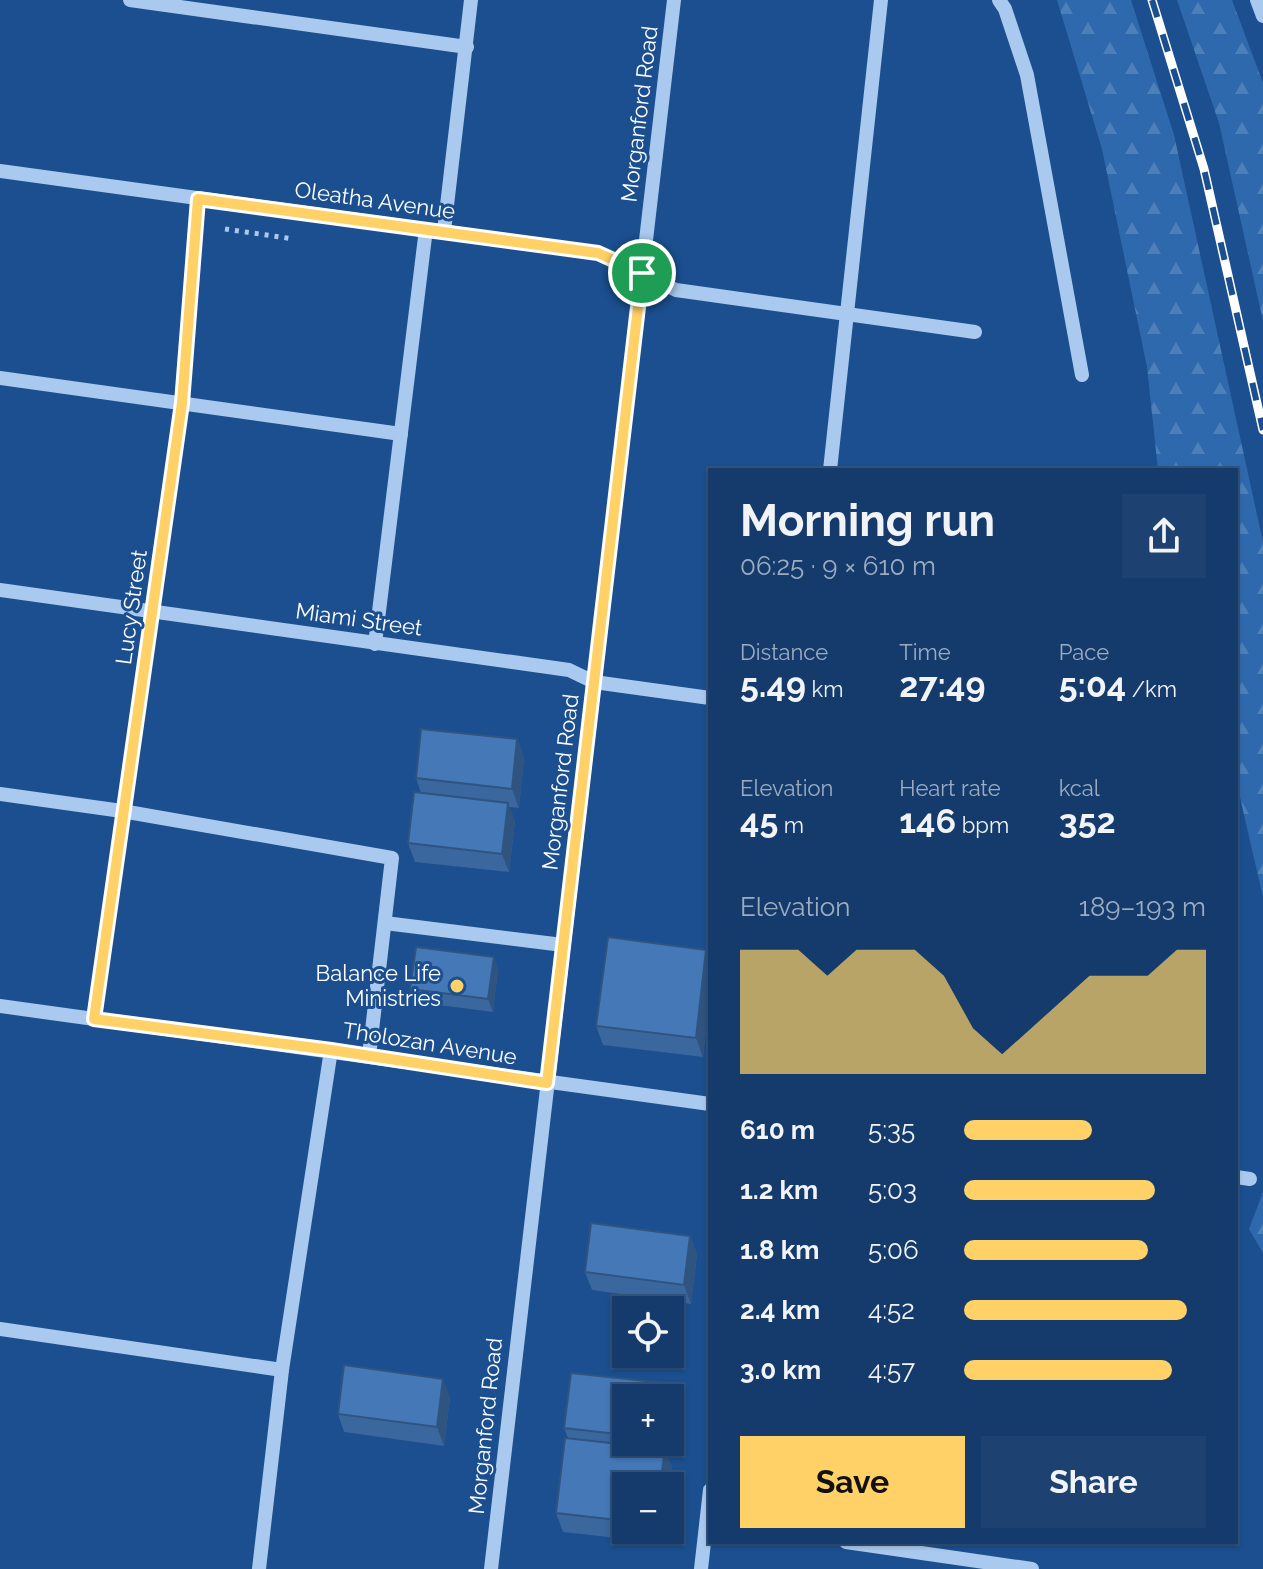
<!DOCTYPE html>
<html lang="en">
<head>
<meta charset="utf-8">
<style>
	:root { --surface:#143b6b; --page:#1d4271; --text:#f1f3f6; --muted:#9dadc1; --line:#33557e; --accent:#ffd166 }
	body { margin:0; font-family:Raleway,sans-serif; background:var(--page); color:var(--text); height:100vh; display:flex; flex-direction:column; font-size:30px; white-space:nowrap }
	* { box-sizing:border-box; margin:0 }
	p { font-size:26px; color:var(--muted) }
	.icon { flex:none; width:44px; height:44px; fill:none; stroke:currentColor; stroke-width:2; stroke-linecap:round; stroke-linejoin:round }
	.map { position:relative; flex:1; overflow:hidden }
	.drawer { position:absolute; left:708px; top:468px; width:530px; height:1076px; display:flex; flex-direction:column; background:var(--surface); border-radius:0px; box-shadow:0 2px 6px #0004,0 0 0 2px var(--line) }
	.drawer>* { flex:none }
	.fabs { position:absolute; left:612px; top:1296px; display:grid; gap:16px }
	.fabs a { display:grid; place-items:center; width:72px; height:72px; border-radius:0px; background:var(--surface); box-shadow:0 2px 6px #0004,0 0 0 2px var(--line); font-size:40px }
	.pin { position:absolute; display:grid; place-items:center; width:68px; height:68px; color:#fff; margin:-34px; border:4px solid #fff; border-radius:50%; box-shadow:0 2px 8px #0007 }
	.round { display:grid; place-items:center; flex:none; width:84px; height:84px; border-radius:0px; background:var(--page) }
	.headline { display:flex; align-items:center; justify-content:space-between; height:136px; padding:0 32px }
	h1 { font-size:44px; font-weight:700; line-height:60px }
	.metrics { display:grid; grid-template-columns:repeat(3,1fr); gap:12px; height:136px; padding:8px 32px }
	.metrics div { display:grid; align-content:center }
	.metrics b { font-size:34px; font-weight:700 }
	.metrics small { font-size:22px; font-weight:400 }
	.metrics p { font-size:22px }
	.chart { height:224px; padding:16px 32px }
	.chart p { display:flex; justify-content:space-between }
	.chart svg { width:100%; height:144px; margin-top:8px; fill:var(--accent); opacity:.7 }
	.button { display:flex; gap:16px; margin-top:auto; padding:16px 32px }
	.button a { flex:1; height:92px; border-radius:0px; background:var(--accent); color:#111; font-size:32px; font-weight:700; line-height:92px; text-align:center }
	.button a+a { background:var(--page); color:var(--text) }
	ul { padding:0 32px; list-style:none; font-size:26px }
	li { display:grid; grid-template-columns:128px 96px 1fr; align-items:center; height:60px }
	li i { height:20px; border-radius:10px; background:var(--accent) }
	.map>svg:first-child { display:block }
	.forest { fill:url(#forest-firs) }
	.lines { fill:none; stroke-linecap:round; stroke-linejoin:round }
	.path { stroke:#a9c9ee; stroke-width:5; stroke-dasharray:4 6; stroke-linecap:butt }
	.minor { stroke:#a9c9ee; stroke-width:14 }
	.rail-casing { stroke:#fff; stroke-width:9 }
	.rail { stroke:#1b4f8f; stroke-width:6; stroke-dasharray:18; stroke-linecap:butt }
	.wall { fill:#3a679d }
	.shaded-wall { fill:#305480 }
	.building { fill:#4478b7; stroke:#305480; stroke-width:2 }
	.route-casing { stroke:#fff; stroke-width:16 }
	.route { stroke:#ffd166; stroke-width:10 }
	.poi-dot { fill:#ffd166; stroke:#1b4f8f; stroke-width:3 }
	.labels { text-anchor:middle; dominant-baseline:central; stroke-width:6; stroke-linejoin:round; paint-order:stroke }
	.street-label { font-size:22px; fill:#fff; stroke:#1b4f8f }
	.poi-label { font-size:22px; fill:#fff; stroke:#1b4f8f; text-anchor:end }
</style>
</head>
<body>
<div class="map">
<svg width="1263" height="1569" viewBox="0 0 1263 1569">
	<defs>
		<pattern id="forest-firs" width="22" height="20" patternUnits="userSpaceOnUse" patternTransform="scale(2)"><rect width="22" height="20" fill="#2e69ad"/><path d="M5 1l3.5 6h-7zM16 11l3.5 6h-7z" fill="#4d80b9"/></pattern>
	</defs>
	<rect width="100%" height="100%" fill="#1b4f8f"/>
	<g class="forest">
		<path d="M1057,0H1131L1174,135L1263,542V897L1236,780V470H1158L1147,367L1102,149Z"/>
		<path d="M1177,0H1232L1263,83V321L1219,123Z"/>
		<path d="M1263,1192V1253L1249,1229Z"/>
	</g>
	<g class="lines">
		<path class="path" d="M225,229L294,239"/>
		<g class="minor">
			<path d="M130,0L467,47"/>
			<path d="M999,0L1005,9L1027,75L1082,375"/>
			<path d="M1257,0L1263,16"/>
			<path d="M0,171L598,253L676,290L975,332"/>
			<path d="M444,231L471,0"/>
			<path d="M0,378L401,434"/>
			<path d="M830,470L881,0"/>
			<path d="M0,590L569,670L594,682L710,698"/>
			<path d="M375,644L426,229"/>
			<path d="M0,794L122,811L392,858L369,1056"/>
			<path d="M385,923L563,945"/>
			<path d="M0,1006L710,1104"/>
			<path d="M94,1019L182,403L198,199"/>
			<path d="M1236,1177L1250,1179"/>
			<path d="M0,1329L282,1370"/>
			<path d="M846,1542L1032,1569"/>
			<path d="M259,1569L282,1370L331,1050"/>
			<path d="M491,1569L674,0"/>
			<path d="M701,1569L710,1490"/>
		</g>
		<defs>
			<path id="rail" d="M1152,0L1204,169L1263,430"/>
		</defs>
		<use href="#rail" class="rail-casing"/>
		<use href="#rail" class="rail"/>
	</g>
	<g class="wall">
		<path d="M517,739L524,758L519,808L509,807L515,821L509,872L415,862L408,843L421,793L416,778Z"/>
		<path d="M706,950L710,962V990L703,1057L603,1045L596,1026Z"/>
		<path d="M498,969L493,1012L415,1002L410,989Z"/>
		<path d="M690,1236L697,1255L691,1304L592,1290L585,1272Z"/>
		<path d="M450,1397L444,1446L344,1432L338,1414Z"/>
		<path d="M626,1398V1442H666L665,1450L672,1468L626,1486V1530H664L662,1543L563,1532L556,1513L568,1438L564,1428Z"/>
	</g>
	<g class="shaded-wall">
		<path d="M517,739L524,758L519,808L512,789Z"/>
		<path d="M508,803L515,821L509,872L502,854Z"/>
		<path d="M706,950L710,962V990L703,1057L696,1038Z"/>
		<path d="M494,957L498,969L493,1012L488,999Z"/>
		<path d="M690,1236L697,1255L691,1304L684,1285Z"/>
		<path d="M443,1379L450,1397L444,1446L437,1427Z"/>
		<path d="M664,1383L669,1398H662Z"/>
		<path d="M659,1442H666L665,1450L672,1468L669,1486H660L664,1456Z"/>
		<path d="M658,1530H664L662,1543Z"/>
	</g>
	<g class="building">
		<path d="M421,729L517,739L512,789L416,778Z"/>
		<path d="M414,792L508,803L502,854L408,843Z"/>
		<path d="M608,937L706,950L696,1038L596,1026Z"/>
		<path d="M416,947L494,957L488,999L410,989Z"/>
		<path d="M591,1223L690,1236L684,1285L585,1272Z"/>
		<path d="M344,1365L443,1379L437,1427L338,1414Z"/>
		<path d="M571,1373L664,1383L662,1398H626V1435L564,1428Z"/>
		<path d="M565,1438L665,1449L660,1486H626V1521L556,1513Z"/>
	</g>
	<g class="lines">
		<defs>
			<path id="route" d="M198,199L598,253L642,273L547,1083L331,1050L94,1019L182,403Z"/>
		</defs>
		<use href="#route" class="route-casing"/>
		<use href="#route" class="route"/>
	</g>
	<circle class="poi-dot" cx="457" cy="986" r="8"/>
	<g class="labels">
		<g class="street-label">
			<text transform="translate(639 114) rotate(-83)">Morganford Road</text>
			<text transform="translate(375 200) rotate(8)">Oleatha Avenue</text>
			<text transform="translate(131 607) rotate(-82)">Lucy Street</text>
			<text transform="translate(359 619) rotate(8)">Miami Street</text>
			<text transform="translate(560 782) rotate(-83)">Morganford Road</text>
			<text transform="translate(430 1043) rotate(9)">Tholozan Avenue</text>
			<text transform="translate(485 1426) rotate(-84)">Morganford Road</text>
		</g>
		<g class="poi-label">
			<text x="441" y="973">Balance Life<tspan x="441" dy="25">Ministries</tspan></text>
		</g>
	</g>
</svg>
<div class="fabs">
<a><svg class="icon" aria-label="locate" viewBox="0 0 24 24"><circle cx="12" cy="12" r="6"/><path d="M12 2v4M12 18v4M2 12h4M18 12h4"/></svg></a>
<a>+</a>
<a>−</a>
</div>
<div class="pin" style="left:642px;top:273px;background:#1e9e55"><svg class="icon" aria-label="arrive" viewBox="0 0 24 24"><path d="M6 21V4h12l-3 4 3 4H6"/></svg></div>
<section class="drawer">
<div class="headline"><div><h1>Morning run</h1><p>06:25 · 9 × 610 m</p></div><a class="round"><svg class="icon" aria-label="share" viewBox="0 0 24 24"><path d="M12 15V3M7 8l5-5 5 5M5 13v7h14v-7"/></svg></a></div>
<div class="metrics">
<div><p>Distance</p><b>5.49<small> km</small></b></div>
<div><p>Time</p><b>27:49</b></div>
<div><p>Pace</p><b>5:04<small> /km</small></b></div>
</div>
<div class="metrics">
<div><p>Elevation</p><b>45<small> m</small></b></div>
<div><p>Heart rate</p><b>146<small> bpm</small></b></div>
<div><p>kcal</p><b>352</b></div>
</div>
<div class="chart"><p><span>Elevation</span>189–193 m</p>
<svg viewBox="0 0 160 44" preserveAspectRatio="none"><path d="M0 44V6L10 6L20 6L30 14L40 6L50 6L60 6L70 14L80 30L90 38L100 30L110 22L120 14L130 14L140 14L150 6L160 6V44z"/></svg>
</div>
<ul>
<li><b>610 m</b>5:35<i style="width:53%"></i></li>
<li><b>1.2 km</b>5:03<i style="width:79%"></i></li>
<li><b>1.8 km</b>5:06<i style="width:76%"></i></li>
<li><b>2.4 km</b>4:52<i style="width:92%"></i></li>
<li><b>3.0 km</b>4:57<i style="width:86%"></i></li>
</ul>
<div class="button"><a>Save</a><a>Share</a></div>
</section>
</div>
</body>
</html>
